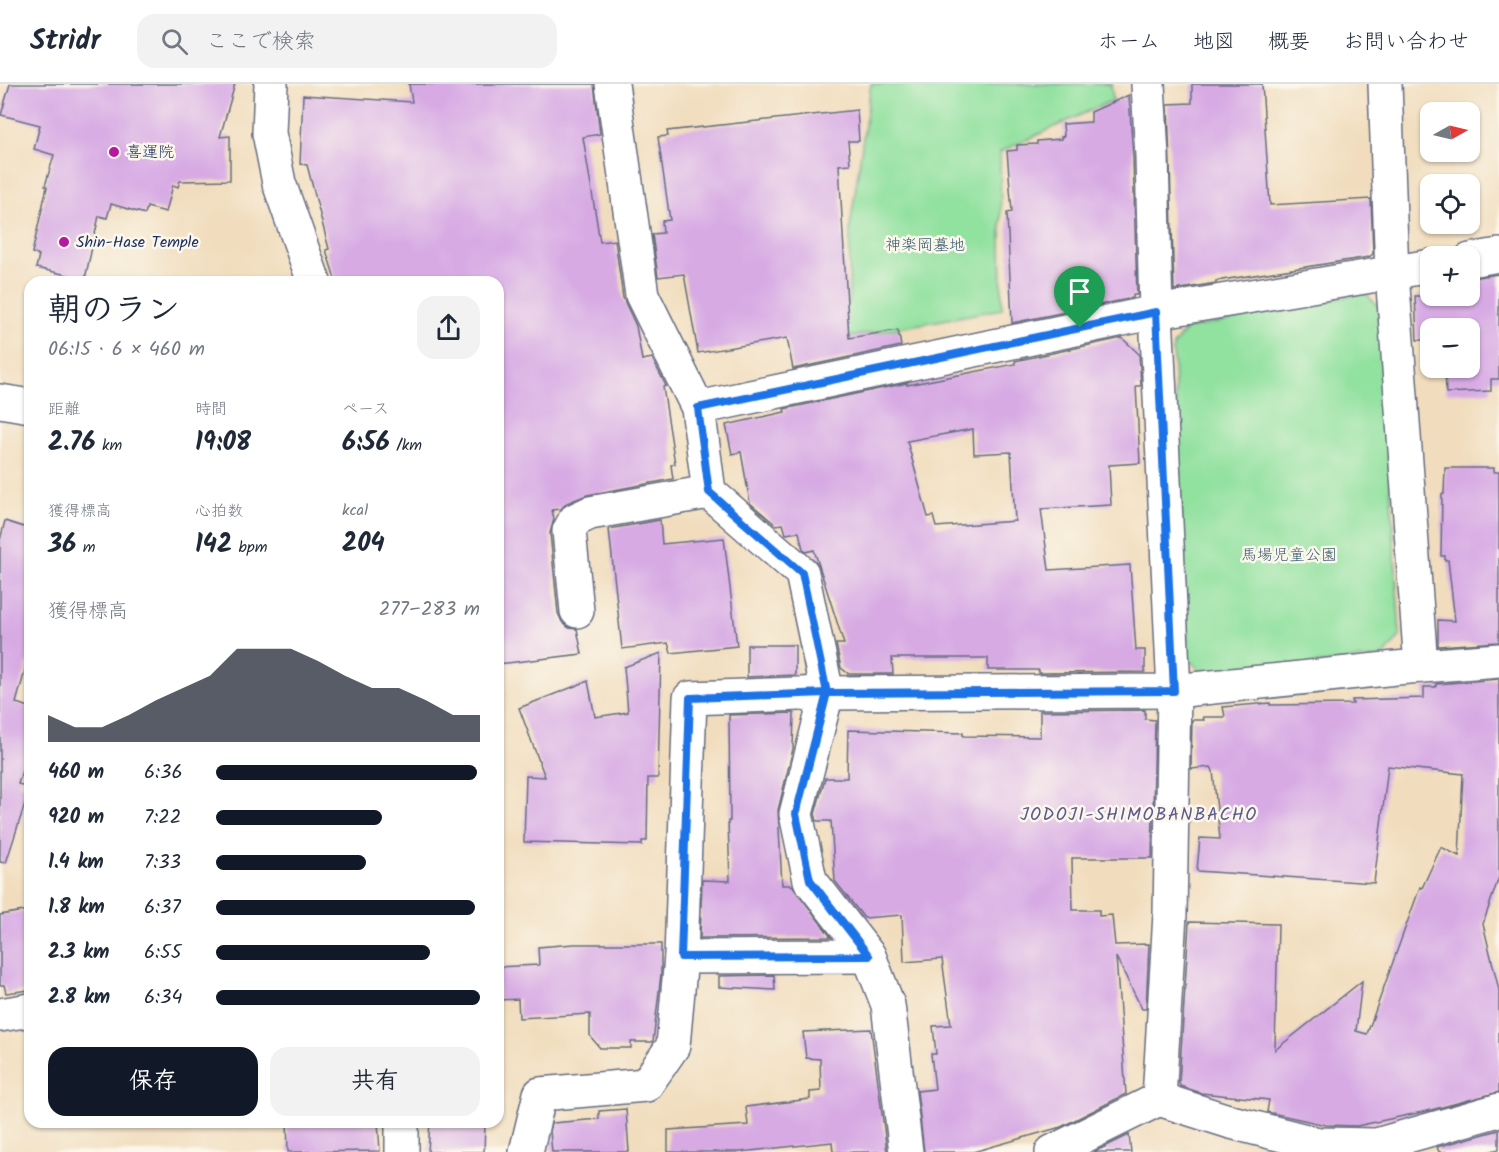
<!DOCTYPE html>
<html lang="ja">
<head>
<meta charset="utf-8">
<style>
	:root { --surface:#fff; --page:#f2f2f3; --text:#1f2937; --muted:#747a83; --line:#e0e1e3; --accent:#111827 }
	body { margin:0; font-family:Kalam,"Klee One",sans-serif; background:var(--page); color:var(--text); height:100vh; display:flex; flex-direction:column; font-size:22px; white-space:nowrap }
	* { box-sizing:border-box; margin:0 }
	p { font-size:20px; color:var(--muted) }
	.icon { flex:none; width:33px; height:33px; fill:none; stroke:currentColor; stroke-width:2; stroke-linecap:round; stroke-linejoin:round }
	.map { position:relative; flex:1; overflow:hidden }
	.panel { position:absolute; left:24px; top:192px; width:480px; height:852px; display:flex; flex-direction:column; background:var(--surface); border-radius:18px; box-shadow:0 2px 4px #0004 }
	.panel>* { flex:none }
	.needle { width:39px; rotate:82deg }
	.fabs { position:absolute; left:1420px; top:18px; display:grid; gap:12px }
	.fabs a { display:grid; place-items:center; width:60px; height:60px; border-radius:12px; background:var(--surface); box-shadow:0 2px 4px #0004; font-size:30px }
	.pin { position:absolute; display:grid; place-items:center; width:51px; height:51px; color:#fff; margin:-62px -26px; border-radius:50% 50% 50% 0; rotate:-45deg; box-shadow:0 0 6px #0007 }
	.pin .icon { rotate:45deg }
	.round { display:grid; place-items:center; flex:none; width:63px; height:63px; border-radius:18px; background:var(--page) }
	.headline { display:flex; align-items:center; justify-content:space-between; height:102px; padding:0 24px }
	h1 { font-size:33px; font-weight:800; line-height:45px }
	.stats { display:grid; grid-template-columns:repeat(3,1fr); gap:9px; height:102px; padding:6px 24px }
	.stats div { display:grid; align-content:center }
	.stats b { font-size:26px; font-weight:800 }
	.stats small { font-size:16px; font-weight:400 }
	.stats p { font-size:16px }
	.chart { height:168px; padding:12px 24px }
	.chart p { display:flex; justify-content:space-between }
	.chart svg { width:100%; height:108px; margin-top:6px; fill:var(--accent); opacity:.7 }
	.action { display:flex; gap:12px; margin-top:auto; padding:12px 24px }
	.action a { flex:1; height:69px; border-radius:18px; background:var(--accent); color:#fff; font-size:24px; font-weight:800; line-height:69px; text-align:center }
	.action a+a { background:var(--page); color:var(--text) }
	ul { padding:0 24px; list-style:none; font-size:20px }
	li { display:grid; grid-template-columns:96px 72px 1fr; align-items:center; height:45px }
	li i { height:15px; border-radius:8px; background:var(--accent) }
	header { display:flex; align-items:center; gap:36px; box-sizing:border-box; height:84px; padding:0 30px; background:var(--surface); border-bottom:2px solid var(--line) }
	header strong { font-size:28px }
	nav { display:flex; gap:33px; margin-inline-start:auto; font-size:21px }
	.search { width:420px; height:54px; background:var(--page); display:flex; align-items:center; gap:15px; box-sizing:border-box; padding:0 21px; border-radius:18px; color:var(--muted); font-size:22px }
	.map>svg:first-child { display:block }
	.green { fill:#91e19f; stroke:#56887e; stroke-width:1.5 }
	.building { fill:#d7aae4; fill-rule:evenodd }
	.lines { fill:none; stroke-linecap:round; stroke-linejoin:round }
	.minor-casing { stroke:#666c7f; stroke-width:36 }
	.minor { stroke:#fff; stroke-width:33 }
	.route-casing { stroke:#fff; stroke-width:12 }
	.route { stroke:#1a73e8; stroke-width:8 }
	.poi-dot { fill:#b5179e; stroke:#fbf7ec; stroke-width:2 }
	.labels { text-anchor:middle; dominant-baseline:central; stroke-width:5; stroke-linejoin:round; paint-order:stroke }
	.poi-label { font-size:16px; fill:#1b2f5e; stroke:#fbf7ec; text-anchor:start }
	.park-label { font-size:16px; fill:#385c6e; stroke:#fbf7ec }
	.neighbourhood-label { font-size:18px; letter-spacing:1.5px; fill:#5d5a8d; stroke:#fbf7ec }
</style>
</head>
<body>
<header>
<strong>Stridr</strong>
<div class="search"><svg class="icon" aria-label="search" viewBox="0 0 24 24"><circle cx="10" cy="10" r="6"/><path d="M15 15l6 6"/></svg>ここで検索</div>
<nav><a>ホーム</a><a>地図</a><a>概要</a><a>お問い合わせ</a></nav>
</header>
<div class="map">
<svg width="1499" height="1068" viewBox="0 0 1499 1068">
	<rect width="100%" height="100%" fill="#fbf7ec"/>
	<filter id="ink" filterUnits="userSpaceOnUse"><feTurbulence type="fractalNoise" baseFrequency=".0167" numOctaves="2"/><feDisplacementMap in="SourceGraphic" scale="12" xChannelSelector="R" yChannelSelector="G"/><feConvolveMatrix kernelMatrix="1 2 1 2 8 2 1 2 1" color-interpolation-filters="sRGB"/></filter>
	<filter id="wash" filterUnits="userSpaceOnUse"><feTurbulence type="fractalNoise" baseFrequency=".008" numOctaves="4" result="noise"/><feDisplacementMap in="SourceGraphic" scale="24" xChannelSelector="R" yChannelSelector="G"/><feGaussianBlur stdDeviation="1.35" result="paint"/><feColorMatrix in="noise" values="0 0 0 0 0 0 0 0 0 0 0 0 0 0 0 0 0 1.4 0 .05"/><feComposite in="paint" operator="in"/></filter>
	<g filter="url(#wash)">
		<rect width="100%" height="100%" fill="#f1ddbd"/>
		<g class="green">
			<path d="M871,0H1111L1113,16L1000,68L1002,225L844,254L839,220L849,219L850,143Z"/>
			<path d="M1365,209L1379,223L1400,552L1383,573L1204,591L1188,574L1173,262L1186,245Z"/>
		</g>
		<g id="blocks">
			<g class="building">
				<path d="M10,0H235L220,53L230,52V96L180,97L178,103L173,101L166,128L147,123L145,130L111,120L107,134L99,132L85,195L36,184L39,171L32,169L47,103L45,102L54,71L34,65L40,41L1,31Z"/>
				<path d="M409,0H594L600,50L583,53L600,158L615,156L623,214L636,242L642,276L652,274L666,302L663,303L675,380L671,381L673,395L587,411L567,419L561,425L552,426L554,435L550,449L558,529L562,538L569,544L577,545L582,570L498,580V198H336L326,166L329,165L307,81L300,80L303,11L412,18Z"/>
				<path d="M1192,0H1262L1270,121L1371,115L1373,170L1369,173L1216,197V199L1174,206L1168,20L1192,19Z"/>
				<path d="M1129,11L1133,74L1137,211H1133V214L1012,239L1007,129L1012,128L1007,67L1017,66V61L1037,60V57L1061,55V53L1064,52L1063,40L1091,38V28Z"/>
				<path d="M857,26L859,57H848L850,80L839,81L849,254L898,246L901,262L793,285L787,254L698,269L684,190L658,193L652,150L663,149L662,137L670,136L658,53L668,52L667,47Z"/>
				<path d="M1499,190V295H1491V307L1446,309L1445,284H1470V244H1431V256H1417L1415,212H1470V194Z"/>
				<path d="M1122,254L1139,270L1141,302H1136L1140,379L1109,381L1111,421L1041,425L1049,486L1130,481L1136,566H1145V588L1039,589V586H988V574H892L893,590H849L841,584L836,560H844L814,466L806,468L803,465L799,448L786,450L783,440L776,441L750,419L741,368L732,370L726,341L785,328L784,325L907,299V301L1015,280V277ZM973,345L974,370L1011,368L1015,437L936,443L933,432L928,433L907,357Z"/>
				<path d="M1445,384H1494V388H1499V558L1438,562V536L1455,537L1448,476H1445V472H1441L1442,410H1444Z"/>
				<path d="M660,436L662,460L724,454L737,562L671,569L668,559L622,565L609,445Z"/>
				<path d="M5,437L30,445V569L16,619L30,623V661L18,700L30,704L6,779L0,778V456Z"/>
				<path d="M747,561H795V591L747,593Z"/>
				<path d="M661,569L658,694H648L647,757H642V761L524,758L526,692L545,693L519,624L588,597L595,633L628,628L624,583Z"/>
				<path d="M1499,595V793L1483,840L1499,906V1008L1427,1027L1357,1042L1326,1041L1267,1028L1269,1016L1201,1009L1180,1002L1179,999L1189,838L1278,840L1275,966L1362,897L1356,947L1367,950L1420,803L1422,804L1441,763L1459,772L1463,690L1388,682L1374,799L1197,787L1200,754L1220,755L1213,687L1211,683L1191,685L1192,636H1204L1203,633H1225L1223,623L1270,619V621L1353,620L1352,616L1424,614V603H1436V600Z"/>
				<path d="M1145,626V635L1155,636L1152,774H1072L1073,826H1099V832L1112,831L1115,861L1149,860L1146,925H1142L1116,873L1126,1010L1061,1043L973,1068H924L917,1007L935,1005L931,970H936L933,942L951,941L942,875L904,878L902,831L864,834L835,797L831,737H817L815,730L825,694H847L848,646L963,649V652L1040,653V627Z"/>
				<path d="M794,629L793,665L778,726L782,801H792L831,853L700,854L702,796L730,797L728,737H730L729,631Z"/>
				<path d="M30,826V906L6,909L4,901H0V831Z"/>
				<path d="M574,860H661V890L653,958H631V964H600L590,952V930L519,934L518,915L499,916L498,883L539,881L538,863Z"/>
				<path d="M774,891L775,906L719,903V892Z"/>
				<path d="M871,945L887,1068H833L832,1058L740,1068H668V1046L748,1041L746,1023L810,1015V1008L821,1007L820,975L806,974L803,948Z"/>
				<path d="M626,1025L629,1068H552L550,1047L552,1039L599,1035V1027Z"/>
				<path d="M287,1038H378L380,1067L288,1068Z"/>
				<path d="M430,1038L485,1039L484,1068H428Z"/>
				<path d="M1499,1046V1065L1488,1068H1439L1437,1063Z"/>
				<path d="M1129,1051L1131,1068H1094Z"/>
			</g>
		</g>
	</g>
	<g filter="url(#ink)">
		<use href="#blocks" fill-opacity="0" stroke="#666c7f" stroke-width="1.5"/>
		<g class="lines">
			<defs>
				<g id="minor">
					<path d="M271,0L269,49L279,99L314,198"/>
					<path d="M612,0L642,211L698,324L709,408L802,489L827,609L796,730L810,796L869,872L888,921L906,1068"/>
					<path d="M1385,0L1392,189L1421,582"/>
					<path d="M1470,176L1499,171"/>
					<path d="M0,317L30,322"/>
					<path d="M698,324L1156,228L1431,182"/>
					<path d="M577,527L569,447L575,436L590,429L709,408"/>
					<path d="M681,873L869,872"/>
					<path d="M0,931L30,926"/>
					<path d="M1159,1015L1231,1038L1318,1060L1376,1061L1499,1026"/>
					<path d="M402,1038V1068"/>
					<path d="M526,1068L540,1010L646,1001L673,962L681,873L690,614L827,609L1174,607L1396,584L1499,576"/>
					<path d="M1052,1068L1159,1015L1170,830L1174,607L1156,228L1152,73L1148,0"/>
				</g>
			</defs>
			<use href="#minor" class="minor-casing"/>
			<use href="#minor" class="minor"/>
		</g>
	</g>
	<g class="lines" filter="url(#ink)">
		<defs>
			<path id="route" d="M1080,244L698,324L709,408L802,489L827,609L796,730L810,796L869,872L681,873L690,614L827,609L1174,607L1156,228L1080,244"/>
		</defs>
		<use href="#route" class="route-casing"/>
		<use href="#route" class="route"/>
	</g>
	<g class="poi-dot">
		<circle cx="114" cy="68" r="6"/>
		<circle cx="64" cy="158" r="6"/>
	</g>
	<g class="labels">
		<g class="poi-label">
			<text x="126" y="68">喜運院</text>
			<text x="76" y="158">Shin-Hase Temple</text>
		</g>
		<g class="park-label">
			<text x="925" y="161">神楽岡墓地</text>
			<text x="1289" y="471">馬場児童公園</text>
		</g>
		<g class="neighbourhood-label">
			<text x="1139" y="731">JODOJI-SHIMOBANBACHO</text>
		</g>
	</g>
</svg>
<div class="fabs">
<a><svg class="needle" viewBox="-14 -14 28 28"><path d="M0-13l5 13h-10z" fill="#e53935"/><path d="M0 13l5-13h-10z" fill="#747a83"/></svg></a>
<a><svg class="icon" aria-label="locate" viewBox="0 0 24 24"><circle cx="12" cy="12" r="6"/><path d="M12 2v4M12 18v4M2 12h4M18 12h4"/></svg></a>
<a>+</a>
<a>−</a>
</div>
<div class="pin" style="left:1080px;top:244px;background:#1e9e55"><svg class="icon" aria-label="arrive" viewBox="0 0 24 24"><path d="M6 21V4h12l-3 4 3 4H6"/></svg></div>
<section class="panel">
<div class="headline"><div><h1>朝のラン</h1><p>06:15 · 6 × 460 m</p></div><a class="round"><svg class="icon" aria-label="share" viewBox="0 0 24 24"><path d="M12 15V3M7 8l5-5 5 5M5 13v7h14v-7"/></svg></a></div>
<div class="stats">
<div><p>距離</p><b>2.76<small> km</small></b></div>
<div><p>時間</p><b>19:08</b></div>
<div><p>ペース</p><b>6:56<small> /km</small></b></div>
</div>
<div class="stats">
<div><p>獲得標高</p><b>36<small> m</small></b></div>
<div><p>心拍数</p><b>142<small> bpm</small></b></div>
<div><p>kcal</p><b>204</b></div>
</div>
<div class="chart"><p><span>獲得標高</span>277–283 m</p>
<svg viewBox="0 0 160 44" preserveAspectRatio="none"><path d="M0 44V33L10 38L20 38L30 33L40 27L50 22L60 17L70 6L80 6L90 6L100 11L110 17L120 22L130 22L140 27L150 33L160 33V44z"/></svg>
</div>
<ul>
<li><b>460 m</b>6:36<i style="width:99%"></i></li>
<li><b>920 m</b>7:22<i style="width:63%"></i></li>
<li><b>1.4 km</b>7:33<i style="width:57%"></i></li>
<li><b>1.8 km</b>6:37<i style="width:98%"></i></li>
<li><b>2.3 km</b>6:55<i style="width:81%"></i></li>
<li><b>2.8 km</b>6:34<i style="width:100%"></i></li>
</ul>
<div class="action"><a>保存</a><a>共有</a></div>
</section>
</div>
</body>
</html>
